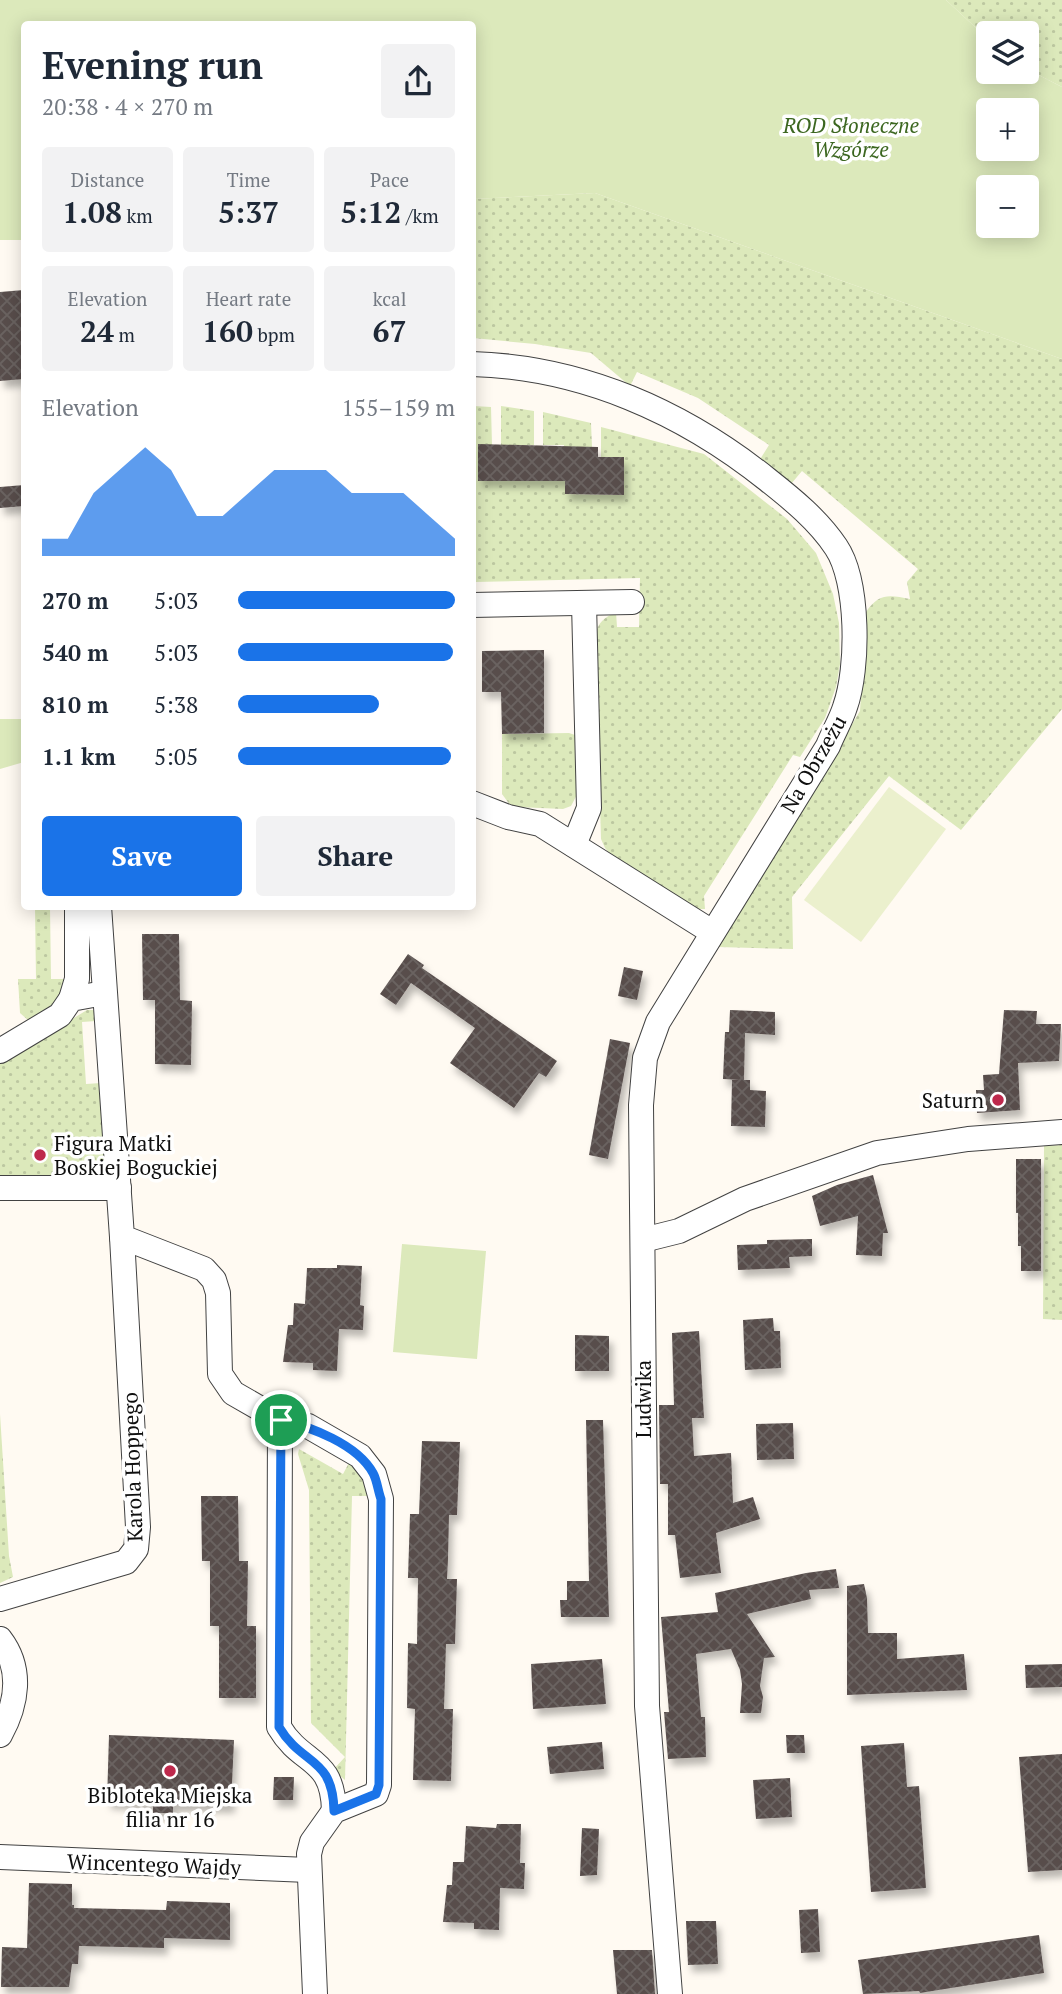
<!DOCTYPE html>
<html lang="en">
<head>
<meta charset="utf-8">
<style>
	:root { --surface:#fff; --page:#f2f2f3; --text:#1f2937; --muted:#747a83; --accent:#1a73e8 }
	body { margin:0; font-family:"PT Serif",serif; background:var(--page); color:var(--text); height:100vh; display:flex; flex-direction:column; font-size:26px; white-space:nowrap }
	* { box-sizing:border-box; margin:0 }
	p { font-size:23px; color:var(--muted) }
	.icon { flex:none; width:38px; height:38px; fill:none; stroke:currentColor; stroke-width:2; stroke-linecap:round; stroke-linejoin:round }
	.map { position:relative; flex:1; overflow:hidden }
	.side { position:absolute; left:21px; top:21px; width:455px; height:889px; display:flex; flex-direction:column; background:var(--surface); border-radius:7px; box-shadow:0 4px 18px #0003 }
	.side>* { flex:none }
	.controls { position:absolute; left:976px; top:21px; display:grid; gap:14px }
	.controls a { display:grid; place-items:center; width:63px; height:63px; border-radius:7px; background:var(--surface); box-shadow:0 4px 18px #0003; font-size:35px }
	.pin { position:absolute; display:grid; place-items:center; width:60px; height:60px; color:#fff; margin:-30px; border:4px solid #fff; border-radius:50%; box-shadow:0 2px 7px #0007 }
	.round { display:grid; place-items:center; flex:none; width:74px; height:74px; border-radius:7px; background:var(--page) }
	.overview { display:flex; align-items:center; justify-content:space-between; height:119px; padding:0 21px }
	h1 { font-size:38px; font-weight:700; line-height:52px }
	.metrics { display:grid; grid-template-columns:repeat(3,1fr); gap:10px; height:119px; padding:7px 21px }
	.metrics div { display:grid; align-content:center; border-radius:7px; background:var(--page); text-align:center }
	.metrics b { font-size:30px; font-weight:700 }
	.metrics small { font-size:19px; font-weight:400 }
	.metrics p { font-size:19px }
	.chart { height:196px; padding:14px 21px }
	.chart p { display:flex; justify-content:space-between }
	.chart svg { width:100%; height:126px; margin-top:7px; fill:var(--accent); opacity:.7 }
	.button { display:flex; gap:14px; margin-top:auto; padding:14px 21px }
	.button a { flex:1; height:80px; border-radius:7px; background:var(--accent); color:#fff; font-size:28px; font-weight:700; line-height:80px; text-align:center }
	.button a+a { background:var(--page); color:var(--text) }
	ul { padding:0 21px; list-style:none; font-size:23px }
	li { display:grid; grid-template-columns:112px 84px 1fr; align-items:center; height:52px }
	li i { height:18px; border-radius:9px; background:var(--accent) }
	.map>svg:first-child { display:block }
	.grass { fill:url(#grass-dots) }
	.park { fill:#dce9bb; fill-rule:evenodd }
	.pitch { fill:#ebf0cd }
	.building { fill:url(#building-cross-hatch); filter:url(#shadow) }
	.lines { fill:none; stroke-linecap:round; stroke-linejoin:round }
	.street-casing { stroke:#424242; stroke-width:26 }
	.street { stroke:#fff; stroke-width:24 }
	.route-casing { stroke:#fff; stroke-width:14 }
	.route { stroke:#1a73e8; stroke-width:9 }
	.poi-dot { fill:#be294c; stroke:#fff; stroke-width:2.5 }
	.labels { text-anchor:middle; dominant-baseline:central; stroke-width:7; stroke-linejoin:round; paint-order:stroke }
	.park-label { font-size:21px; font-style:italic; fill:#3c6720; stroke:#fff }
	.street-label { font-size:21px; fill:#0f0f0f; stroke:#fff }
	.poi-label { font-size:21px; fill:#0f0f0f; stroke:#fff; text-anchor:end }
</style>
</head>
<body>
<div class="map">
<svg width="1062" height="1994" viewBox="0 0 1062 1994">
	<defs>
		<pattern id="grass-dots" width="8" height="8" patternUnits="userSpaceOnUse" patternTransform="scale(1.75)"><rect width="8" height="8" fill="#dce9bb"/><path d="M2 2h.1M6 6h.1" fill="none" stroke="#bcc7a0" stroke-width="1.8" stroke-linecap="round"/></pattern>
		<pattern id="building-cross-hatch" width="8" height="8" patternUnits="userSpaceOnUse" patternTransform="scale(1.75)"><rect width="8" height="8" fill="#584e4c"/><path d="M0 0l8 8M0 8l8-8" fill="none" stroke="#6b6361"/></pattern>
		<filter id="shadow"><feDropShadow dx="4" dy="7" stdDeviation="3.5" flood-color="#0004"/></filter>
	</defs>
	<rect width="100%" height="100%" fill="#fffaf2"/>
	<g class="grass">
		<path d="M946,0H1062V87L1027,69V33H989V40Z"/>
		<path d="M595,193L1062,359V709L961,830L889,776L792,897L793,949L718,947L860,711L866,612C879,593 889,595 910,599L907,582L918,569L802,471L791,484L759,461L769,445L698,398L637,372L630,386L591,353L535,344L473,338L472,199Z"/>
		<path d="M473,406L491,407L492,445H479L478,481H565V494L623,495L624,458L601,457V427L704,454L787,519L816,553L833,594L839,623L840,664L836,687L825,718L800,757L793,755L704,896L705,909H698L613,857L605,848L601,839L595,636C598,622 604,618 616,612L617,627H639L640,578L475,582L473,596Z"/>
		<path d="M501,406L534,411V445H501Z"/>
		<path d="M543,412L591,423L592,447L564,457V445H543Z"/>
		<path d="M569,733L575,735L578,740L579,791L571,806L563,809L518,807L510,805L502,794V734Z"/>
		<path d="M35,907H50L51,979H67L57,1004L29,1021L20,1013L18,979H36Z"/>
		<path d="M87,1010H93L96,1014V1021L82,1022L86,1084L101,1083L106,1161L104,1168L91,1175L0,1177V1063Z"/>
		<path d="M1062,1145V1320L1043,1319L1044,1146Z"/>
		<path d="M0,1414L9,1556L13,1577L0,1583Z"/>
		<path d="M299,1449L343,1474L351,1459L375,1496H352L345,1780L333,1770L345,1757L311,1723L309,1490L298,1454Z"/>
	</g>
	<g class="park">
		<path d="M0,0H946L989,40V72H1027V69L1062,87V359L595,193L473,199L472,24H24V240H0ZM989,110H1027V149H989ZM989,187H1027V226H989Z"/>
		<path d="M0,719H24V762L0,769Z"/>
		<path d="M402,1244L486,1251L477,1359L393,1352Z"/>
	</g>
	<path class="pitch" d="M889,787L946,829L861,942L804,900Z"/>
	<g class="building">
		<path d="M24,290V379L0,381V292Z"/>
		<path d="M478,444L598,447V457H624V495L565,494V481H478Z"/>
		<path d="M24,485V506L0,508V487Z"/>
		<path d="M544,650V733L502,734L501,692H482V651Z"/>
		<path d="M142,934H179L180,1000L192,1001L191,1065L155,1064V1000H143Z"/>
		<path d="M408,954L424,965L422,968L557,1061L546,1077L539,1073L514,1108L450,1063L475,1028L411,983L396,1005L380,994Z"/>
		<path d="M624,967L643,971L637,1000L618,996Z"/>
		<path d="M730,1010L775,1012V1035L745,1033L744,1080H750V1090L766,1091L765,1127L731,1126L732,1080H740L723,1079L725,1032H729Z"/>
		<path d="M1004,1010L1037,1011L1036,1024H1061L1059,1061L1018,1063L1020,1110L977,1113L976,1090H984L983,1075L999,1074Z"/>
		<path d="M610,1039L630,1043L608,1159L589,1155Z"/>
		<path d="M1016,1159H1041V1271H1021V1246H1018V1213H1016Z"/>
		<path d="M873,1175L888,1233H883L882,1256L856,1255L858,1216L820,1226L812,1196L837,1185Z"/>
		<path d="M812,1239V1256L789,1257L790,1268L738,1270L737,1245L767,1244V1240Z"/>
		<path d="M337,1265L362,1266L360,1305L364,1306L363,1330L339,1329L337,1371L313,1370V1363L283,1362L288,1325H293L294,1303L305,1304L307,1268H337Z"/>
		<path d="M773,1318L774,1331H780L781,1368L745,1370L743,1320Z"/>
		<path d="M699,1331L704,1418H692L694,1456L731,1453L733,1503L753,1497L760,1519L716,1533L721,1573L680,1578L675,1535H668V1484H660L659,1405H674L672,1333Z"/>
		<path d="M575,1335L609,1336V1371H575Z"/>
		<path d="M586,1420H603L609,1617H561L560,1600H567V1581H589Z"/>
		<path d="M793,1423L794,1459L757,1460L756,1424Z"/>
		<path d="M422,1441L460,1442L457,1515H449L448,1559L447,1579H457L455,1644H446L444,1709H453L451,1781L413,1780L415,1709L407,1708L408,1643L417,1644L418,1578H408L410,1514H419Z"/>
		<path d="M201,1496H238L239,1561H248L247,1626H256V1698H219V1626H210V1561H202Z"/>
		<path d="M836,1569L839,1588L809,1590L811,1599L747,1614L775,1657L764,1658L760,1686L763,1697L761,1713H740L742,1684L740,1670L731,1649L696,1654L701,1717H705L706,1757L668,1759L664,1712H669L661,1617L718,1612L715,1593L806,1573Z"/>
		<path d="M864,1584L867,1598L868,1633H897V1659L964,1654L967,1690L847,1695V1586Z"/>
		<path d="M602,1659L606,1704L533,1709L531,1664Z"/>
		<path d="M1062,1664V1687L1026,1688L1025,1665Z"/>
		<path d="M109,1735L234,1740L231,1806L173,1805V1813H153V1804L107,1802Z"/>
		<path d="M786,1735H804L805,1753H787Z"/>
		<path d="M602,1742L604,1769L550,1774L547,1747Z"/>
		<path d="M904,1743L907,1787L919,1786L926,1888L871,1892L861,1746Z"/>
		<path d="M1062,1754V1870L1028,1872L1019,1757Z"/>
		<path d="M274,1777H294L293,1800H273Z"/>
		<path d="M790,1778L792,1817L756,1819L753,1780Z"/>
		<path d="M497,1824H521L520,1863H525L524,1889L500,1888L499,1930L474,1929V1923L443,1922L447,1885H452L453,1862H464L466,1826L496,1828Z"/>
		<path d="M582,1828L599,1829L597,1875L580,1876Z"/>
		<path d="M29,1883L72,1884V1905H74V1908L166,1910L167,1901L230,1903V1940L164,1938V1948L79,1946L78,1964H72L69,1987H1L2,1947L27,1948Z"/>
		<path d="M818,1909L820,1952L801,1953L799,1910Z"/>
		<path d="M686,1921H716L718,1964L688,1965Z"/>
		<path d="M1039,1935L1044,1973L920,1993L919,1991L863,1994L858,1960Z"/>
		<path d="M613,1950H652L655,1994H617Z"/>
	</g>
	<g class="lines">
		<defs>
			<g id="street">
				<path d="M472,364C582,367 683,412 768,480C792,499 818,520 836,547C859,581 859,668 845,707C841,720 833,733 828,746L658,1022L645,1058L641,1105L647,1706L670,1994"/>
				<path d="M472,605L632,602"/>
				<path d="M472,803L508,817L540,824L712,932"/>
				<path d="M574,845L589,808L584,603"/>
				<path d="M99,906L122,1237L204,1269L214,1280L218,1293L220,1374L233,1393L280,1420L308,1426L360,1456L374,1474L381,1499L379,1785L376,1794L334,1811L312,1842L309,1854L315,1994"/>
				<path d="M71,999L77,979V906"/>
				<path d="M0,1051L60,1015L71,999L104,993"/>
				<path d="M0,1188H119"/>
				<path d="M643,1240L679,1231L745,1199L877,1153L968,1139L1062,1132"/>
				<path d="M280,1420L279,1727C302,1766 333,1756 334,1811"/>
				<path d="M0,1599L126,1562L136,1549L138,1527L122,1237"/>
				<path d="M0,1639C23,1669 17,1704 0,1735"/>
				<path d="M0,1857L308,1870"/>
			</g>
		</defs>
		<use href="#street" class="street-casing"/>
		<use href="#street" class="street"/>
	</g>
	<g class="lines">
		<defs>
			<path id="route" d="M281,1420C311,1427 357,1444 373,1473C377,1480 378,1491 381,1499L379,1785L376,1794L334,1811C333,1756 302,1766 279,1727Z"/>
		</defs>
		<use href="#route" class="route-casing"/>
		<use href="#route" class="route"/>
	</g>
	<g class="poi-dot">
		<circle cx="998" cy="1100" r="7"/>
		<circle cx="40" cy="1155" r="7"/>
		<circle cx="170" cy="1771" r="7"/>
	</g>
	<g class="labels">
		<g class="park-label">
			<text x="851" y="125">ROD Słoneczne<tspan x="851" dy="24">Wzgórze</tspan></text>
		</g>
		<g class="street-label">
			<text transform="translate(813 764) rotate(-60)">Na Obrzeżu</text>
			<text transform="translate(643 1399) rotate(-90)">Ludwika</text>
			<text transform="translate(132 1467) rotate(-92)">Karola Hoppego</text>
			<text transform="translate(154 1864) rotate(2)">Wincentego Wajdy</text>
		</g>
		<g class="poi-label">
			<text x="984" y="1100">Saturn</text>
			<text x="54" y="1143" text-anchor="start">Figura Matki<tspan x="54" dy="24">Boskiej Boguckiej</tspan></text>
			<text x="170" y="1795" text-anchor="middle">Bibloteka Miejska<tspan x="170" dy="24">filia nr 16</tspan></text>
		</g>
	</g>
</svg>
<div class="controls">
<a><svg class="icon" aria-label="layers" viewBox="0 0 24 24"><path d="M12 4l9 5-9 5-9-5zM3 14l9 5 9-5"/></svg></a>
<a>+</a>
<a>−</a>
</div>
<div class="pin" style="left:281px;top:1420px;background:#1e9e55"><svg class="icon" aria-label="arrive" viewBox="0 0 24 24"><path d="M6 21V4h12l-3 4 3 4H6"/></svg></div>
<section class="side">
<div class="overview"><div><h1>Evening run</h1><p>20:38 · 4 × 270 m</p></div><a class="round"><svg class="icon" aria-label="share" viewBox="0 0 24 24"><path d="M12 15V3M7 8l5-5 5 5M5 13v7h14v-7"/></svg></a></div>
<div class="metrics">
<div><p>Distance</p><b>1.08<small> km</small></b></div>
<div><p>Time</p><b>5:37</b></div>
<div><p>Pace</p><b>5:12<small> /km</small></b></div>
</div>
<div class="metrics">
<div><p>Elevation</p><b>24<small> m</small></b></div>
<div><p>Heart rate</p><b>160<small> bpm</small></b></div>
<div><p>kcal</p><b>67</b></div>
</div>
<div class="chart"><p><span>Elevation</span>155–159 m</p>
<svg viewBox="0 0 160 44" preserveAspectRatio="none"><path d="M0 44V38L10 38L20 22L30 14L40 6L50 14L60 30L70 30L80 22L90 14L100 14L110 14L120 22L130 22L140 22L150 30L160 38V44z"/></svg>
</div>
<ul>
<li><b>270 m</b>5:03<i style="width:100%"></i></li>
<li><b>540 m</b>5:03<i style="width:99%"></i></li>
<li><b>810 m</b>5:38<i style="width:65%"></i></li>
<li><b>1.1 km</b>5:05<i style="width:98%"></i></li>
</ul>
<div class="button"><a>Save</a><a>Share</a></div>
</section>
</div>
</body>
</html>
